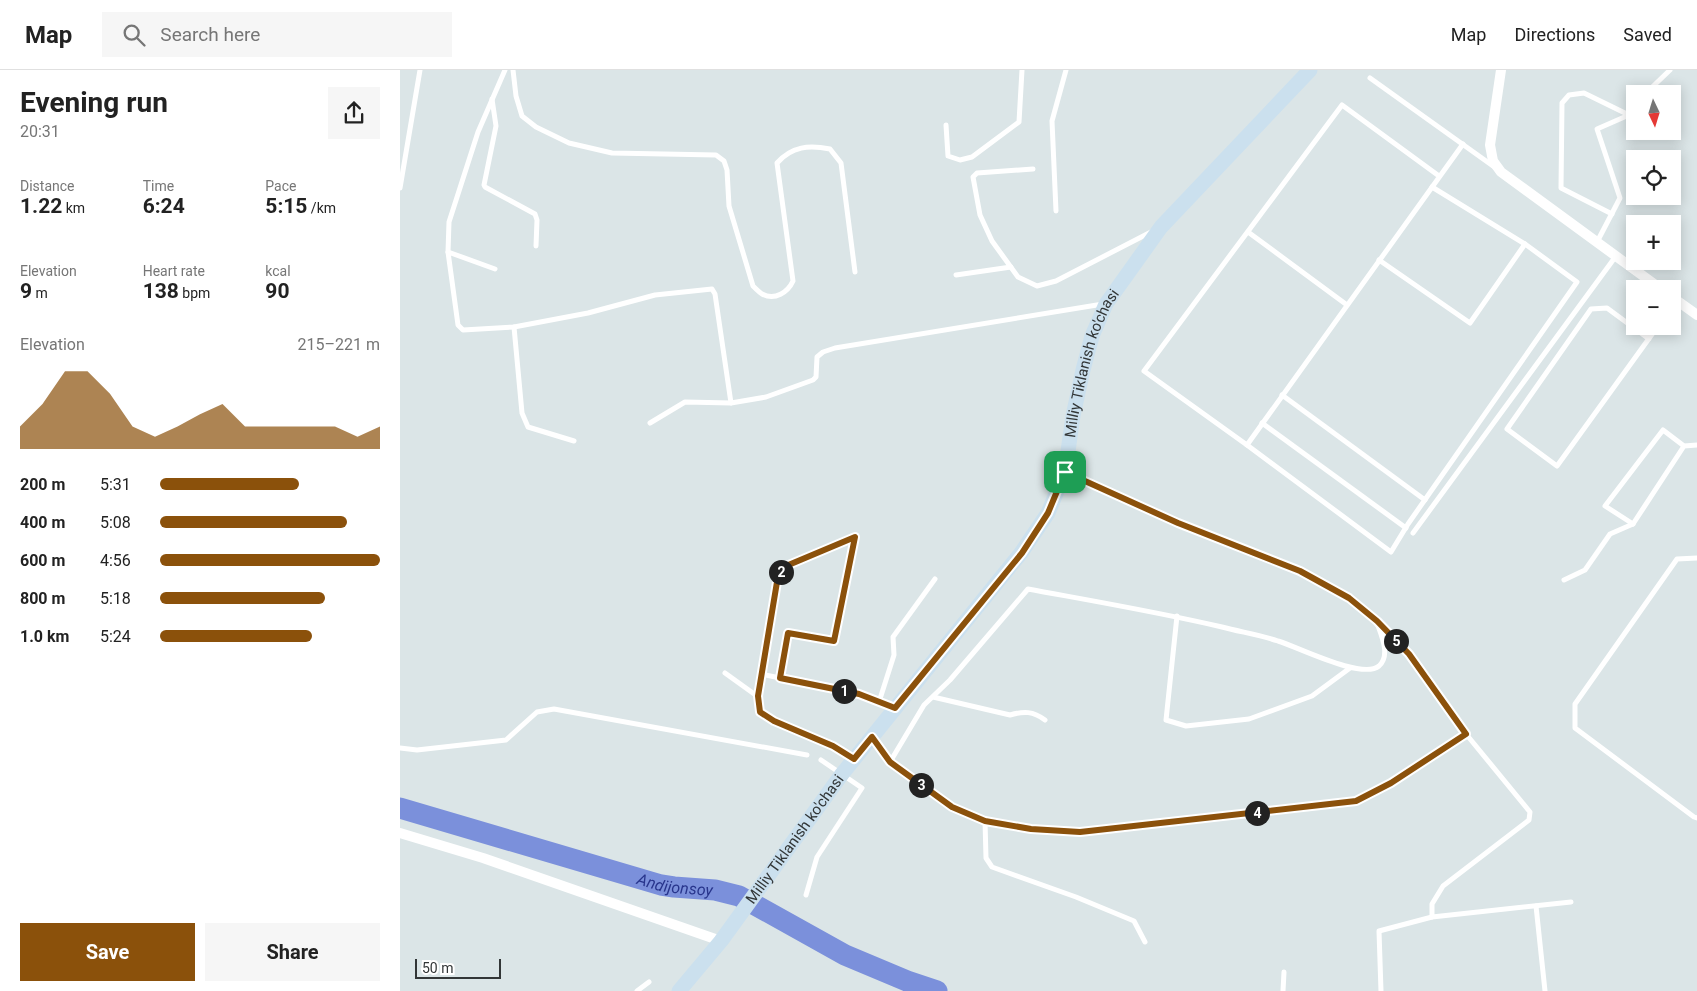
<!DOCTYPE html>
<html lang="en">
<head>
<meta charset="utf-8">
<style>
	:root { --surface:#fff; --page:#f6f6f6; --text:#222; --muted:#767676; --line:#e0e0e0; --accent:#8b510b }
	body { margin:0; font-family:Roboto,sans-serif; background:var(--page); color:var(--text); height:100vh; display:flex; flex-direction:column; font-size:19px; white-space:nowrap }
	* { box-sizing:border-box; margin:0 }
	p { font-size:16px; color:var(--muted) }
	.icon { flex:none; width:28px; height:28px; fill:none; stroke:currentColor; stroke-width:2; stroke-linecap:round; stroke-linejoin:round }
	.map { position:relative; flex:1; overflow:hidden }
	.drawer { display:flex; flex-direction:column; background:var(--surface); width:400px }
	.drawer>* { flex:none }
	.needle { width:32px; rotate:176deg }
	.tools { position:absolute; left:1226px; top:15px; display:grid; gap:10px }
	.tools a { display:grid; place-items:center; width:55px; height:55px; border-radius:0px; background:var(--surface); box-shadow:0 2px 12px #0003; font-size:25px }
	.scale { position:absolute; left:15px; bottom:12px; width:86px; box-sizing:border-box; padding-left:5px; border:2px solid #323637; border-top:0; font-size:14px; line-height:18px; white-space:nowrap; color:#323637; -webkit-text-stroke:4px #fff; paint-order:stroke }
	.pin { position:absolute; display:grid; place-items:center; width:42px; height:42px; color:#fff; margin:-21px; border-radius:10px; box-shadow:0 2px 8px #0006 }
	.km { position:absolute; width:25px; height:25px; margin:-12px; border-radius:50%; background:#222; color:#fff; font-size:14px; line-height:25px; text-align:center }
	.round { display:grid; place-items:center; flex:none; width:52px; height:52px; border-radius:0px; background:var(--page) }
	.headline { display:flex; align-items:center; justify-content:space-between; height:85px; padding:0 20px }
	h1 { font-size:28px; font-weight:700; line-height:38px }
	.stats { display:grid; grid-template-columns:repeat(3,1fr); gap:8px; height:85px; padding:5px 20px }
	.stats div { display:grid; align-content:center }
	.stats b { font-size:21px; font-weight:700 }
	.stats small { font-size:14px; font-weight:400 }
	.stats p { font-size:14px }
	.chart { height:140px; padding:10px 20px }
	.chart p { display:flex; justify-content:space-between }
	.chart svg { width:100%; height:90px; margin-top:5px; fill:var(--accent); opacity:.7 }
	.action { display:flex; gap:10px; margin-top:auto; padding:10px 20px }
	.action a { flex:1; height:58px; border-radius:0px; background:var(--accent); color:#fff; font-size:20px; font-weight:700; line-height:58px; text-align:center }
	.action a+a { background:var(--page); color:var(--text) }
	ul { padding:0 20px; list-style:none; font-size:16px }
	li { display:grid; grid-template-columns:80px 60px 1fr; align-items:center; height:38px }
	li i { height:12px; border-radius:6px; background:var(--accent) }
	header { display:flex; align-items:center; gap:30px; box-sizing:border-box; height:70px; padding:0 25px; background:var(--surface); border-bottom:1px solid var(--line) }
	header strong { font-size:24px }
	nav { display:flex; gap:28px; margin-inline-start:auto; font-size:18px }
	.search { width:350px; height:45px; background:var(--page); display:flex; align-items:center; gap:12px; box-sizing:border-box; padding:0 18px; border-radius:0px; color:var(--muted); font-size:19px }
	main { display:flex; flex:1; min-height:0 }
	.map>svg:first-child { display:block }
	.lines { fill:none; stroke-linecap:round; stroke-linejoin:round }
	.river { stroke:#7b90db; stroke-width:21 }
	.service { stroke:#fff; stroke-width:5 }
	.minor { stroke:#fff; stroke-width:10 }
	.secondary { stroke:#cbe0ee; stroke-width:15 }
	.route-casing { stroke:#fff; stroke-width:10 }
	.route { stroke:#8b510b; stroke-width:6 }
	.labels { text-anchor:middle; dominant-baseline:central; stroke-width:4.5; stroke-linejoin:round; paint-order:stroke }
	.street-label { font-size:15px; fill:#323637; stroke:#fff }
	.water-label { font-size:16px; font-style:italic; fill:#28358c; stroke:#fff }
</style>
</head>
<body>
<header>
<strong>Map</strong>
<div class="search"><svg class="icon" aria-label="search" viewBox="0 0 24 24"><circle cx="10" cy="10" r="6"/><path d="M15 15l6 6"/></svg>Search here</div>
<nav><a>Map</a><a>Directions</a><a>Saved</a></nav>
</header>
<main>
<section class="drawer">
<div class="headline"><div><h1>Evening run</h1><p>20:31</p></div><a class="round"><svg class="icon" aria-label="share" viewBox="0 0 24 24"><path d="M12 15V3M7 8l5-5 5 5M5 13v7h14v-7"/></svg></a></div>
<div class="stats">
<div><p>Distance</p><b>1.22<small> km</small></b></div>
<div><p>Time</p><b>6:24</b></div>
<div><p>Pace</p><b>5:15<small> /km</small></b></div>
</div>
<div class="stats">
<div><p>Elevation</p><b>9<small> m</small></b></div>
<div><p>Heart rate</p><b>138<small> bpm</small></b></div>
<div><p>kcal</p><b>90</b></div>
</div>
<div class="chart"><p><span>Elevation</span>215–221 m</p>
<svg viewBox="0 0 160 44" preserveAspectRatio="none"><path d="M0 44V33L10 22L20 6L30 6L40 17L50 33L60 38L70 33L80 27L90 22L100 33L110 33L120 33L130 33L140 33L150 38L160 33V44z"/></svg>
</div>
<ul>
<li><b>200 m</b>5:31<i style="width:63%"></i></li>
<li><b>400 m</b>5:08<i style="width:85%"></i></li>
<li><b>600 m</b>4:56<i style="width:100%"></i></li>
<li><b>800 m</b>5:18<i style="width:75%"></i></li>
<li><b>1.0 km</b>5:24<i style="width:69%"></i></li>
</ul>
<div class="action"><a>Save</a><a>Share</a></div>
</section>
<div class="map">
<svg width="1297" height="921" viewBox="0 0 1297 921">
	<rect width="100%" height="100%" fill="#dbe5e7"/>
	<g class="lines">
		<path class="river" id="s1" d="M0,738L261,815L274,817L315,820L339,826L445,885L507,911L537,921"/>
		<g class="service">
			<path d="M105,0L78,62L49,152L48,182L58,255L63,260L114,257L188,243L255,225L312,219L315,224L331,333"/>
			<path d="M113,0L116,26L122,46L136,57L169,73L212,83L316,85L324,91L327,100L329,136L353,216C355,218 359,222 362,224C375,231 388,222 393,211L377,93C392,76 409,75 430,79L441,93L455,202"/>
			<path d="M970,8L1093,96"/>
			<path d="M1245,24L1270,0"/>
			<path d="M92,29L96,56L84,115L85,117L135,144L137,150L136,176"/>
			<path d="M546,55L548,86L560,90L572,87L619,52L622,0"/>
			<path d="M633,99L577,103L573,107L580,145L592,171L618,207L637,216L656,211L751,162"/>
			<path d="M1039,106L942,35L744,301L847,375L1063,74"/>
			<path d="M0,118L20,0"/>
			<path d="M656,141L652,51L666,0"/>
			<path d="M1212,144L1161,118L1162,33L1169,25L1184,23L1229,45"/>
			<path d="M848,162L947,235"/>
			<path d="M1197,172L1220,128L1197,59L1229,45L1235,35"/>
			<path d="M48,182L95,199"/>
			<path d="M979,190L1070,253L1125,174"/>
			<path d="M556,205L611,197"/>
			<path d="M114,257L122,343L128,357L174,371"/>
			<path d="M1249,269L1207,238L1191,239L1107,359L1157,396L1258,256"/>
			<path d="M882,325L1025,430"/>
			<path d="M250,353L285,332L331,333L366,327L413,310L416,307L417,287L423,282L435,278L703,234"/>
			<path d="M862,353L1006,458"/>
			<path d="M847,375L991,482L1008,454L1177,212L1125,174L1032,117"/>
			<path d="M1284,376L1233,454L1205,436L1263,360L1284,376L1297,375"/>
			<path d="M1013,463L1216,186"/>
			<path d="M1297,488L1277,489L1175,634V658L1294,747L1297,748"/>
			<path d="M1164,510L1185,500L1210,464L1233,454"/>
			<path d="M777,546L766,650L786,656L849,649L912,626L950,598"/>
			<path d="M325,603L357,626"/>
			<path d="M361,604L380,608L388,563L434,571L455,467L385,496L379,506L357,626L360,642C389,661 422,670 451,688"/>
			<path d="M380,608L459,624L493,638"/>
			<path d="M533,627L610,645C624,641 633,641 645,650"/>
			<path d="M479,632L494,585L493,567L535,509"/>
			<path d="M1066,664L1130,742L1129,750L1043,816L1032,834V847L1171,832"/>
			<path d="M474,669L490,692L552,737L585,751L631,759L680,762L956,731L991,713L1066,664L1009,584L977,551L949,528L900,501L778,453L668,404"/>
			<path d="M0,678L17,680L106,670L137,642L154,639L407,685"/>
			<path d="M490,692L524,635L550,610L628,519C693,531 758,542 822,557C841,562 860,565 878,571C898,577 962,610 979,596C991,585 981,565 977,553"/>
			<path d="M585,751L586,788L592,797L676,827L734,851L745,872"/>
			<path d="M406,825L417,787L462,718L421,690"/>
			<path d="M1136,836L1145,921"/>
			<path d="M237,921L249,912"/>
			<path d="M883,921L884,902"/>
			<path d="M981,921L979,861L1032,847"/>
		</g>
		<g class="minor">
			<path d="M1101,0L1090,75L1093,91L1101,102L1261,219"/>
			<path d="M1272,227L1297,245"/>
			<path d="M0,763L83,788L321,871"/>
		</g>
		<path class="secondary" id="s2" d="M279,921L321,871L442,704L621,483L648,443L665,402L673,346L683,300L692,266L706,234L761,157L910,0"/>
	</g>
	<g class="lines">
		<defs>
			<path id="route" d="M665,402L778,453L900,501L949,528L977,551L1009,584L1066,664L991,713L956,731L680,762L631,759L585,751L552,737L490,692L472,667L454,689L433,676L374,651L360,642L358,626L378,506L386,496L455,467L434,571L388,563L380,608L459,624L495,638L622,483L648,443Z"/>
		</defs>
		<use href="#route" class="route-casing"/>
		<use href="#route" class="route"/>
	</g>
	<g class="labels">
		<g class="street-label">
			<text stroke="none"><textPath href="#s2" startOffset="761">Milliy Tiklanish ko'chasi</textPath></text>
			<text stroke="none"><textPath href="#s2" startOffset="191">Milliy Tiklanish ko'chasi</textPath></text>
		</g>
		<g class="water-label">
			<text stroke="none"><textPath href="#s1" startOffset="286">Andijonsoy</textPath></text>
		</g>
	</g>
</svg>
<div class="tools">
<a><svg class="needle" viewBox="-14 -14 28 28"><path d="M0-13l5 13h-10z" fill="#e53935"/><path d="M0 13l5-13h-10z" fill="#767676"/></svg></a>
<a><svg class="icon" aria-label="locate" viewBox="0 0 24 24"><circle cx="12" cy="12" r="6"/><path d="M12 2v4M12 18v4M2 12h4M18 12h4"/></svg></a>
<a>+</a>
<a>−</a>
</div>
<div class="scale">50 m</div>
<div class="pin" style="left:665px;top:402px;background:#1e9e55"><svg class="icon" aria-label="arrive" viewBox="0 0 24 24"><path d="M6 21V4h12l-3 4 3 4H6"/></svg></div>
<b class="km" style="left:444px;top:621px">1</b>
<b class="km" style="left:381px;top:502px">2</b>
<b class="km" style="left:521px;top:715px">3</b>
<b class="km" style="left:857px;top:743px">4</b>
<b class="km" style="left:996px;top:571px">5</b>
</div>
</main>
</body>
</html>
